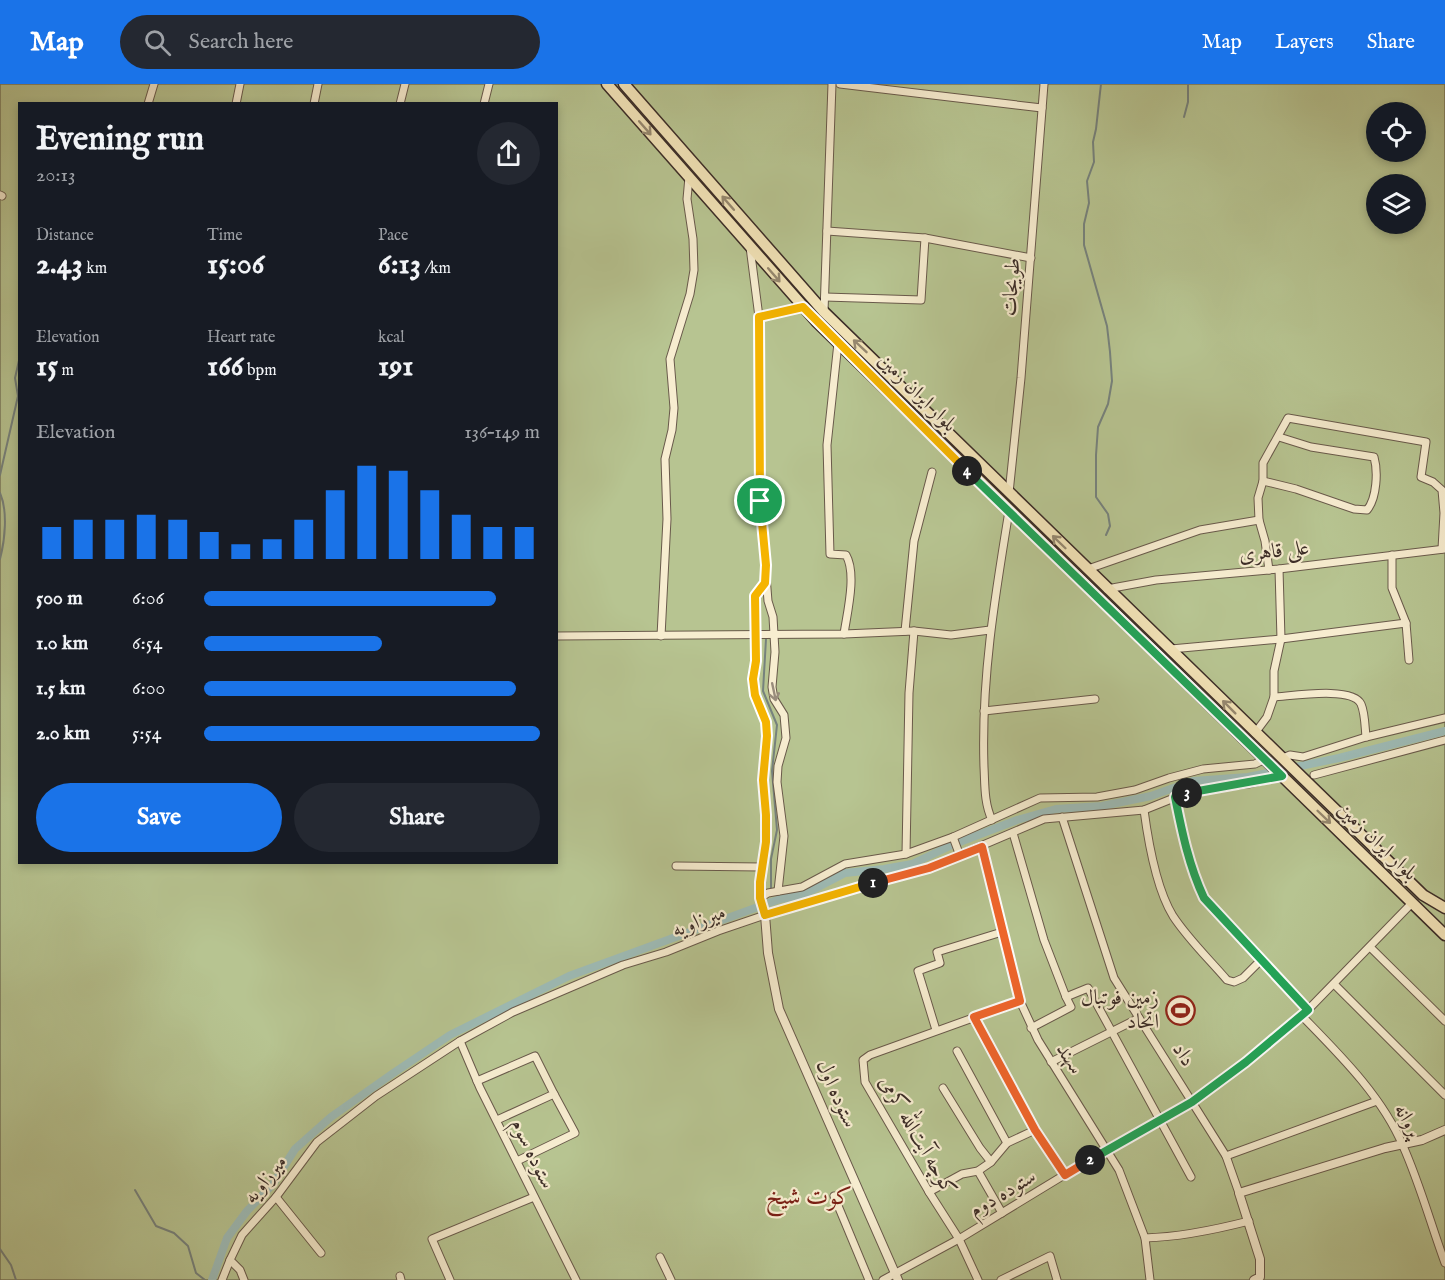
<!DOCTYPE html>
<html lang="en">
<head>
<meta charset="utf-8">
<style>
	:root { --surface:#171b24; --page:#242831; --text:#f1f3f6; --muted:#9ea1a6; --accent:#1a73e8 }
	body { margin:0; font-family:"IM FELL English",Amiri,serif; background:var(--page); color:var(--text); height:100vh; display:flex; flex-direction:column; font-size:22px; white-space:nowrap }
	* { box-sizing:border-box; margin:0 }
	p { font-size:20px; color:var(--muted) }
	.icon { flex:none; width:33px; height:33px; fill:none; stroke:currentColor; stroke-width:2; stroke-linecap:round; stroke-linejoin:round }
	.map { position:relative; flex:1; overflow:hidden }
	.panel { position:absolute; left:18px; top:18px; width:540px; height:762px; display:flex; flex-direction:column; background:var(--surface); border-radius:0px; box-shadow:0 3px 9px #0003 }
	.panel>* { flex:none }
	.buttons { position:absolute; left:1366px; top:18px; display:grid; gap:12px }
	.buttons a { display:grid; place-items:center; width:60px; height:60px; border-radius:50%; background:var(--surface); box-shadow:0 3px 9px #0003; font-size:30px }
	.pin { position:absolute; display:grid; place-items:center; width:51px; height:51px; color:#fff; margin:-26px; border:3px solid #fff; border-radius:50%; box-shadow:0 2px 6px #0007 }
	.km { position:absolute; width:30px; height:30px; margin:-15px; border-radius:50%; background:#222; color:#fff; font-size:16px; line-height:30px; text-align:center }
	.round { display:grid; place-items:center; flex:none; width:63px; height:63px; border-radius:32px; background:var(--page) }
	.headline { display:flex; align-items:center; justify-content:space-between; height:102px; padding:0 18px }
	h1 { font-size:33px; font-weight:700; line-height:45px }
	.figures { display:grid; grid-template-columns:repeat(3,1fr); gap:9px; height:102px; padding:6px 18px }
	.figures div { display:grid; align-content:center }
	.figures b { font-size:30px; font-weight:700 }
	.figures small { font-size:16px; font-weight:400 }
	.figures p { font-size:16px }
	.chart { height:168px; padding:12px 18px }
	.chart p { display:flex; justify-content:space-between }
	.chart svg { width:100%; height:108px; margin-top:6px; stroke:var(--accent); stroke-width:6 }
	.action { display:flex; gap:12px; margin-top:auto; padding:12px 18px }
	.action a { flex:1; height:69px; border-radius:36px; background:var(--accent); color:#fff; font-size:24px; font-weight:700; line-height:69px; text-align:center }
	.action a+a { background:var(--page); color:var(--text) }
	ul { padding:0 18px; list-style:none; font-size:20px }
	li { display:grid; grid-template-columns:96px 72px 1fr; align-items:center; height:45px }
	li i { height:15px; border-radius:8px; background:var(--accent) }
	header { display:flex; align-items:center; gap:36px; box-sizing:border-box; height:84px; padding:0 30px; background:var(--accent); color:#fff }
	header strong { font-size:28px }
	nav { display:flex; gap:33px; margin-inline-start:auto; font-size:21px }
	.search { width:420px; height:54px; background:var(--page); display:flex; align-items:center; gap:15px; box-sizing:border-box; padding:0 21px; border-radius:33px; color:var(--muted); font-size:22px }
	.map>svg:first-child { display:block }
	.green { fill:#b7c491; stroke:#79785c; stroke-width:1.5; fill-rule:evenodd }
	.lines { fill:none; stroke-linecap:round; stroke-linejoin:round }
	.stream { stroke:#76827d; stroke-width:2 }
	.canal { stroke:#9ebcb7; stroke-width:8 }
	.minor-casing { stroke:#695a4b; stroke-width:9 }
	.tertiary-casing { stroke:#695a4b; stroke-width:10 }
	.primary-casing { stroke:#3b2c27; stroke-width:13 }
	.minor { stroke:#f7edd0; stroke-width:7 }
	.tertiary { stroke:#f7edd0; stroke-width:8 }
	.primary { stroke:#f2e3b7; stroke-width:10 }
	.oneway { stroke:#96886f }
	.oneway2 { stroke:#998c7c }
	.split-1-casing { stroke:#fff; stroke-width:12 }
	.split-2-casing { stroke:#fff; stroke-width:12 }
	.split-3-casing { stroke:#fff; stroke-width:12 }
	.split-4-casing { stroke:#fff; stroke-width:12 }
	.split-5-casing { stroke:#fff; stroke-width:12 }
	.split-1 { stroke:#f5b400; stroke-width:8 }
	.split-2 { stroke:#f0652b; stroke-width:8 }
	.split-3 { stroke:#22a559; stroke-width:8 }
	.split-4 { stroke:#22a559; stroke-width:8 }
	.split-5 { stroke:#f5b400; stroke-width:8 }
	.labels { text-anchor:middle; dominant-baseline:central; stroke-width:4.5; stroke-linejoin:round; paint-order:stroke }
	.street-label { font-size:21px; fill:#3b2c27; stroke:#f7edd0 }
	.poi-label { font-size:21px; fill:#3b2c27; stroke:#f7edd0; text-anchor:end }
	.quarter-label { font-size:24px; fill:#7a1f14; stroke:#f7edd0 }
</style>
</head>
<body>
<header>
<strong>Map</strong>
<div class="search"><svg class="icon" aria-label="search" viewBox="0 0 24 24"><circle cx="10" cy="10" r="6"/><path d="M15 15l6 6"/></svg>Search here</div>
<nav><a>Map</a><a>Layers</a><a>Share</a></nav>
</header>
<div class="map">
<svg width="1445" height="1196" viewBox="0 0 1445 1196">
	<rect width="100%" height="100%" fill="#f2e3b7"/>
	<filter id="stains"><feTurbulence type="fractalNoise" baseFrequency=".00333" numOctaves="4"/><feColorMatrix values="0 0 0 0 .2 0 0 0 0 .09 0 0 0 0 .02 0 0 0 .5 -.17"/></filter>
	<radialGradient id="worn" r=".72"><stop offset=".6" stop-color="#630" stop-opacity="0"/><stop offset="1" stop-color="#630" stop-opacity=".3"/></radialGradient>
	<path class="green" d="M0,0H1445V1196H0ZM20,20H556V778H20ZM1377,28H1416V68H1377ZM1377,100H1416V140H1377Z"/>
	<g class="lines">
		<g class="stream">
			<path d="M1101,0L1096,45L1093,58L1094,78L1087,97L1089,119L1084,140V161L1107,242L1110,268L1112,297L1108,320L1098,343L1096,371V413L1108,430L1110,442L1106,451"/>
			<path d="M1184,33L1188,18V0"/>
			<path d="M19,242L20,244"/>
			<path d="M0,391L18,312L15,294L20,272"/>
			<path d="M0,409C8,427 5,456 0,475"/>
			<path d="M766,555L763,607L777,641L772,687L777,746L771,775V806"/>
			<path d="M135,1106L156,1142L174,1149L188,1162L196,1189L205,1196"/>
			<path d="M0,1165L11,1181L16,1196"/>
		</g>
		<path class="canal" d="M212,1196L227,1154L247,1127L273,1100L295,1065L331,1033L392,990L450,951L569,892L780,815L803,811L845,789L884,785L912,780L952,761L1017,736L1056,725L1102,722L1151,712L1193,697L1248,693L1339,674L1445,647"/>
		<defs>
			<g id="minor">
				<path d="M840,0L1042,24"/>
				<path d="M148,20L154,0"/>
				<path d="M236,20L240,0"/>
				<path d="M314,20L318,0"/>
				<path d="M400,20L405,0"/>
				<path d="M484,20L489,0"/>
				<path d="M0,111L2,112"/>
				<path d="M827,147L925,154L1031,174"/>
				<path d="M750,163L759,233L803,223"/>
				<path d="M825,213L921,216L925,154"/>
				<path d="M824,228L832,0"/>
				<path d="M759,233L760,417L768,517L773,533L775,568L772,603L774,615L784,631L786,654L778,682L777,698L784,752L778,807"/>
				<path d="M838,259L827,361L830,470L846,471C857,490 847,529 844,550"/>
				<path d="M1263,397L1296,405L1354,425L1367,426C1377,414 1378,387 1374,373L1311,363L1279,353"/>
				<path d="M1009,409L1021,294L1044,0"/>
				<path d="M1392,471V504L1406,539"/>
				<path d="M1088,485L1200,446L1259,436"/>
				<path d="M1269,486L1265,457L1259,436L1258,414L1263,397V379L1288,334L1426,358L1421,393L1433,398L1442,406L1444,429L1442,465"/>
				<path d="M1107,505L1156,496L1279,485L1445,465"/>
				<path d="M905,547L914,457L932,388"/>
				<path d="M556,552L844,550L914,547L951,551L990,546"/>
				<path d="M661,552L667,435L665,375L672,346L674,324L670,275L690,210L694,186L693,155L687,115L689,93"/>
				<path d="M1171,565L1281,555L1406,539L1409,576"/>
				<path d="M1274,613C1292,612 1353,602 1361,620C1365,629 1365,643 1366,653"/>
				<path d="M984,627L1095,615"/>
				<path d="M1255,649L1267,633L1274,613V587L1281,555L1279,485"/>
				<path d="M1283,674L1290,671L1303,673L1366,653L1445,634"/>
				<path d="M1314,691L1445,656"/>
				<path d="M1175,713C1182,748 1189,782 1204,814L1308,926"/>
				<path d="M1144,726C1148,756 1157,806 1173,832C1188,855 1209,875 1227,896L1234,898L1243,894L1261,876"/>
				<path d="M1062,733L1114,894L1226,1072L1239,1109"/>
				<path d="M992,736C984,719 985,701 984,683C981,596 995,512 1009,427"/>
				<path d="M1013,749L1044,856L1066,913L1088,904L1191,1093"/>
				<path d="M953,753L960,772"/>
				<path d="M982,763L1020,917L1038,956L1119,1086L1145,1154L1150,1196"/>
				<path d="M906,770L909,609L914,547"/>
				<path d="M676,782L761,783"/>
				<path d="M760,814L768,809L802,803L845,780L906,770L953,753L1040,714L1097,713L1135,706L1169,694L1203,685L1255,680L1265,675"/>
				<path d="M765,831L760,814V798L766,758V731L763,696L767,652L766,638L755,611L753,595L756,577L755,511L765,499"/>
				<path d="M1370,863L1445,937"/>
				<path d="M1334,900L1445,1011"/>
				<path d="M1302,932C1339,970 1382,1012 1403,1062C1420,1100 1431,1141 1445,1179"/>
				<path d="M974,933L1035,1046L1065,1091"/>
				<path d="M1031,944L1071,923L1066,913"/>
				<path d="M936,946L918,887L940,879L937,868L1002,848"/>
				<path d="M460,957L480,1004L576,1196"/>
				<path d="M957,967L1007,1059"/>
				<path d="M1051,978L1139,934"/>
				<path d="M477,997L535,972L554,1010L497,1036"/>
				<path d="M943,1004L980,1064L991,1078"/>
				<path d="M1226,1072L1377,1017"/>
				<path d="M517,1077L575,1049L554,1010"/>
				<path d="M978,1087L1002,1129"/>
				<path d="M929,1108L962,1090L978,1087L991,1078L1007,1059L1035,1046"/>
				<path d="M834,1112L869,1196"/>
				<path d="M276,1113L321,1169"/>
				<path d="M1145,1154C1181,1153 1214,1146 1249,1137"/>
				<path d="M660,1173L671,1196"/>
				<path d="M400,1192L401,1196"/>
				<path d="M222,1196L230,1176"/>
				<path d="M244,1196L240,1186L230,1176L242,1151L276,1113L317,1058L376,1012L460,957L513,928L623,881L666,868L718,847L765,831L929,784L1044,735L1144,726L1194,706L1248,700L1282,692"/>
				<path d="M450,1196L432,1155L534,1113"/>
				<path d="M883,1196L959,1155L1107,1065L1192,1018L1246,978L1302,932L1412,819"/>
				<path d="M978,1196L959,1155L929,1108L865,998L863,976L870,971L1020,917"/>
				<path d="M1001,1196L1050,1172L1057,1196"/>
			</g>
			<g id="tertiary">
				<path d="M765,831L768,869L779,925L898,1196"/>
				<path d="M1254,1196L1260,1193V1175L1239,1109L1385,1064L1422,1056L1445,1046"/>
			</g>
			<g id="primary">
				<path d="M607,0L816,237L1445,851"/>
				<path d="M624,0L824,228L1423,811L1445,824"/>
			</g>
		</defs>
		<use href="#minor" class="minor-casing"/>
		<use href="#tertiary" class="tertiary-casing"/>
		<use href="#primary" class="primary-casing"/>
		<use href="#minor" class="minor"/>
		<use href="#tertiary" class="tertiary"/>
		<use href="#primary" class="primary"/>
	</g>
	<defs><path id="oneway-shaft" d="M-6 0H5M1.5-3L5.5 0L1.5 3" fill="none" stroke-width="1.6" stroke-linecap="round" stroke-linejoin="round" transform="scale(1.5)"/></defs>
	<g class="oneway">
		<use href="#oneway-shaft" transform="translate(645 44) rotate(49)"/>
		<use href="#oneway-shaft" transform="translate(728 119) rotate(-131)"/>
		<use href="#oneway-shaft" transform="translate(774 191) rotate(49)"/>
		<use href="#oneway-shaft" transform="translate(860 262) rotate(-137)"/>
		<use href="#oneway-shaft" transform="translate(1059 458) rotate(-136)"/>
		<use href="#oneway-shaft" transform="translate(1229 623) rotate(-135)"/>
		<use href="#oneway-shaft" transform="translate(1324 733) rotate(44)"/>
	</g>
	<use class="oneway2" href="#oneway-shaft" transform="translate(774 608) rotate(78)"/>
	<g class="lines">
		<defs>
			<path id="split-1" d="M760,417L766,481L765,499L755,512L756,577L753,595L755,611L766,638L767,652L763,696L766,731V758L760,798V814L765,831L873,799"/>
			<path id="split-2" d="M873,799L929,784L982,763L1020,917L974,933L1035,1046L1065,1091L1090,1076"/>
			<path id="split-3" d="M1090,1076L1192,1018L1246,978L1308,926L1204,814C1189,782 1182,748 1175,713L1187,709"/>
			<path id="split-4" d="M967,387L1282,692L1187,709"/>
			<path id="split-5" d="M760,417L759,233L803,223L967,387"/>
		</defs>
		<use href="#split-1" class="split-1-casing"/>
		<use href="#split-2" class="split-2-casing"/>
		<use href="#split-3" class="split-3-casing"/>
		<use href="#split-4" class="split-4-casing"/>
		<use href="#split-5" class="split-5-casing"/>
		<use href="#split-1" class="split-1"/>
		<use href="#split-2" class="split-2"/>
		<use href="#split-3" class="split-3"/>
		<use href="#split-4" class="split-4"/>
		<use href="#split-5" class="split-5"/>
	</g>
	<defs>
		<symbol id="stadium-ring" viewBox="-11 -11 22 22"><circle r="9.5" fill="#f7edd0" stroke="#8f2418" stroke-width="1.5"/><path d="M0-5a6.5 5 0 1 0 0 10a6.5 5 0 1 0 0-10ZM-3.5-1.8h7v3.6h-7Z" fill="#8f2418"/></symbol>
	</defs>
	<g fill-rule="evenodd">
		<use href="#stadium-ring" x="1164" y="910" width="33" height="33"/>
	</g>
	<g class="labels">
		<g class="street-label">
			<text transform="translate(1012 203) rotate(-86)">طویجات</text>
			<text transform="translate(917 309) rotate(45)">بلوار ایران زمین</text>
			<text transform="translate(1274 468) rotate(-6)">علی قاهری</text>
			<text transform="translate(1377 758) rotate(44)">بلوار ایران زمین</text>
			<text transform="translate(699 838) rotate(-21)">میرزاویه</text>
			<text transform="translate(1183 971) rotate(58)">داد</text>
			<text transform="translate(1069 975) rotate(57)">سهند</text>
			<text transform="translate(836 1010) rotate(66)">ستوده اول</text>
			<text transform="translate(1407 1037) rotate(61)">پروانه</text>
			<text transform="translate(917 1052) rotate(60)">کوچه آیت‌الله کرمی</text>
			<text transform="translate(532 1070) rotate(64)">ستوده سوم</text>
			<text transform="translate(266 1096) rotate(-51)">میرزاویه</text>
			<text transform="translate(1003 1110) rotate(-31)">ستوده دوم</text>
		</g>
		<g class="poi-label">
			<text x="1159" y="914">زمین فوتبال<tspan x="1159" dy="24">اتحاد</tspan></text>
		</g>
		<g class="quarter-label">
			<text x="809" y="1113">کوت شیخ</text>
		</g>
	</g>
	<rect width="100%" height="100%" filter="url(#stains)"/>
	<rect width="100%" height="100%" fill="url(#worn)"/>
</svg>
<div class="buttons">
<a><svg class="icon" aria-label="locate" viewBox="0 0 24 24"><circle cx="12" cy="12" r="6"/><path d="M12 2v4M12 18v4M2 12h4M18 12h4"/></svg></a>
<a><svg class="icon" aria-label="layers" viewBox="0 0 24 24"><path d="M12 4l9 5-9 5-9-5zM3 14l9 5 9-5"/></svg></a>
</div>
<div class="pin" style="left:760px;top:417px;background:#1e9e55"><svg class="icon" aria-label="arrive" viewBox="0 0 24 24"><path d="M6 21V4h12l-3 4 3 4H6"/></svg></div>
<b class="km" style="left:873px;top:799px">1</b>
<b class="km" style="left:1090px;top:1076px">2</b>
<b class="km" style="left:1187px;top:709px">3</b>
<b class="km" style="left:967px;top:387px">4</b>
<section class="panel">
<div class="headline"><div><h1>Evening run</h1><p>20:13</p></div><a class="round"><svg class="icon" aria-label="share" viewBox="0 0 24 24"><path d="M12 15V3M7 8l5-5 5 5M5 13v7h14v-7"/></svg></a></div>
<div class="figures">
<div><p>Distance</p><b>2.43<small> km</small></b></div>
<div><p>Time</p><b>15:06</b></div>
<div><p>Pace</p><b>6:13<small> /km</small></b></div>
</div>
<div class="figures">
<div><p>Elevation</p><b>15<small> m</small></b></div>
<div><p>Heart rate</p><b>166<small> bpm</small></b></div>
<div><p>kcal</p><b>191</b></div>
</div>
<div class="chart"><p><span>Elevation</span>136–149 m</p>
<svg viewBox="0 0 160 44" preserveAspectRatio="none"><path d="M5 44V31M15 44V28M25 44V28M35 44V26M45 44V28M55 44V33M65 44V38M75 44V36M85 44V28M95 44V16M105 44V6M115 44V8M125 44V16M135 44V26M145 44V31M155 44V31"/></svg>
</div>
<ul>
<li><b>500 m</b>6:06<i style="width:87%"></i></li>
<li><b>1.0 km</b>6:54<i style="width:53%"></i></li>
<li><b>1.5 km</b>6:00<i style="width:93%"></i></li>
<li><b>2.0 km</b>5:54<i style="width:100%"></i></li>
</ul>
<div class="action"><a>Save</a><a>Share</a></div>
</section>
</div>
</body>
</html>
